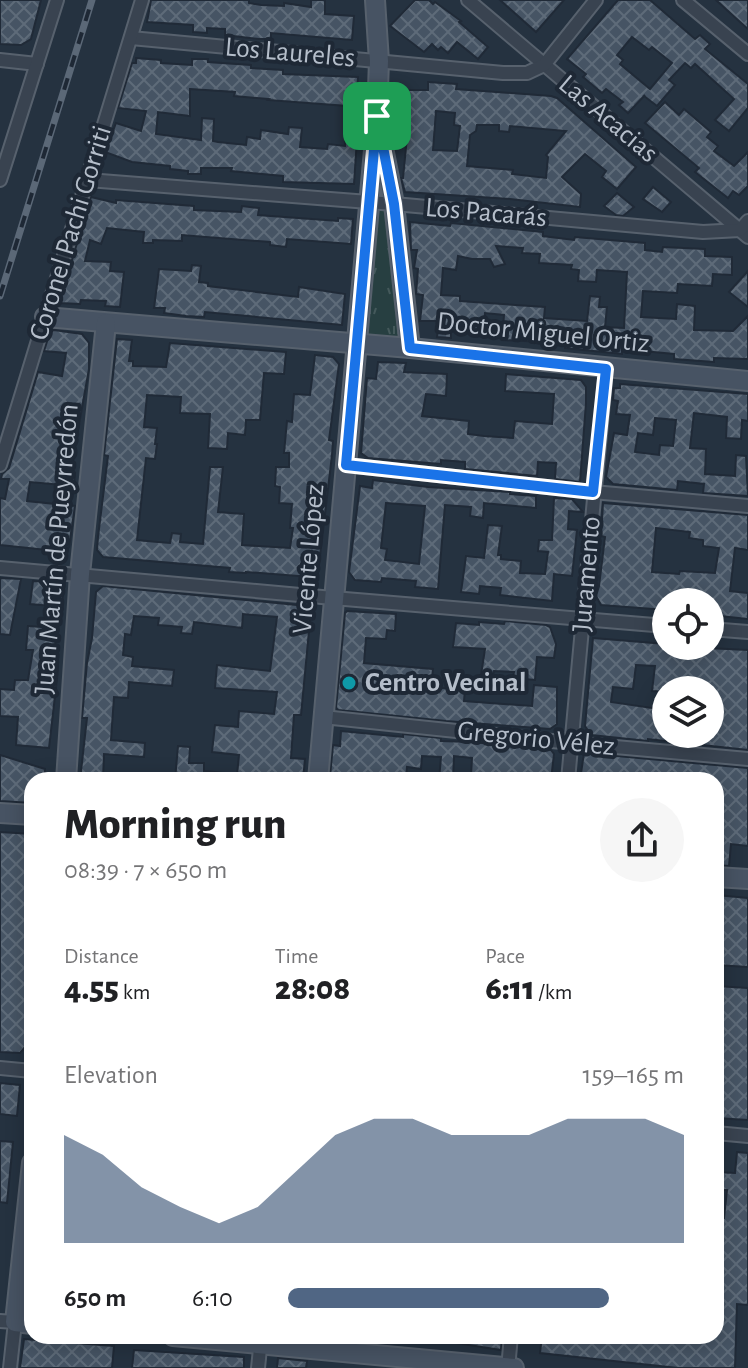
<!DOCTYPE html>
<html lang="en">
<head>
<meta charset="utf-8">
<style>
	:root { --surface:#fff; --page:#f6f6f6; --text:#202124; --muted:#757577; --accent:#506684 }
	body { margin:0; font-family:"Alegreya Sans",sans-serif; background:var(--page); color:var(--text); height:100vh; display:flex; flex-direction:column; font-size:30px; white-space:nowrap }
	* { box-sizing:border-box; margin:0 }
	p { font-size:26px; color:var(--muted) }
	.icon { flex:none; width:44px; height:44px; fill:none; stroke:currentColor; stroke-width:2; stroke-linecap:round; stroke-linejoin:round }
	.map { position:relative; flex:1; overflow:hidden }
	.drawer { position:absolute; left:24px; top:772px; width:700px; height:572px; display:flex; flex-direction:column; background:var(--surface); border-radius:24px; box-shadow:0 4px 20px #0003 }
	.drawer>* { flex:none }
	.controls { position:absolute; left:652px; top:588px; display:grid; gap:16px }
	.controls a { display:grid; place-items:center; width:72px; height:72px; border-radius:50%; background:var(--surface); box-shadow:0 4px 20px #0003; font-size:40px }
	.pin { position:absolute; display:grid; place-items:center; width:68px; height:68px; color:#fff; margin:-34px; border-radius:16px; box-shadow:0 4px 12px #0006 }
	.round { display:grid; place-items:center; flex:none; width:84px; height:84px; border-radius:42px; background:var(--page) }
	.headline { display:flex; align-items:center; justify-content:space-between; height:136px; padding:0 40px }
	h1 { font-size:44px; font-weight:800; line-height:60px }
	.figures { display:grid; grid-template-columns:repeat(3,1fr); gap:12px; height:136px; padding:8px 40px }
	.figures div { display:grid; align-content:center }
	.figures b { font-size:34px; font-weight:800 }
	.figures small { font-size:22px; font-weight:400 }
	.figures p { font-size:22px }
	.chart { height:224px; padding:16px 40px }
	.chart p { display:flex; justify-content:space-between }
	.chart svg { width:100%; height:144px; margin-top:8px; fill:var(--accent); opacity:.7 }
	ul { padding:0 40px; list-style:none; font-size:26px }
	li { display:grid; grid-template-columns:128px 96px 1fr; align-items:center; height:60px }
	li i { height:20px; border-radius:10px; background:var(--accent) }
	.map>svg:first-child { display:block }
	.grass { fill:url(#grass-tufts) }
	.building { fill:url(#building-cross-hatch); stroke:#202a37; stroke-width:2; fill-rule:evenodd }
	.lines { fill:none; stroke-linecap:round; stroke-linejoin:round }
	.street-casing { stroke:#57616d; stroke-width:16 }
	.secondary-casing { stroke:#57616d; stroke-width:22 }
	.street { stroke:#394350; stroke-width:12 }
	.secondary { stroke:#475363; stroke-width:18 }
	.rail-casing { stroke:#5b6877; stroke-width:7 }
	.rail { stroke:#1e2835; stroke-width:4; stroke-dasharray:12; stroke-linecap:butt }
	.route-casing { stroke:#fff; stroke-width:16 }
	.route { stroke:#1a73e8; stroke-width:10 }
	.culture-dot { fill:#0f9aa8; stroke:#1e2835; stroke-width:3 }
	.labels { text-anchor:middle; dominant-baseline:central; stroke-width:8; stroke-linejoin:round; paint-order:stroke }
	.street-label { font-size:28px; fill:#b5beca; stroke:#1e2835 }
	.poi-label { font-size:28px; font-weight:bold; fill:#b5beca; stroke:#1e2835; text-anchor:start }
</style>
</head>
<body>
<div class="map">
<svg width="748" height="1368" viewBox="0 0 748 1368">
	<defs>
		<pattern id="grass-tufts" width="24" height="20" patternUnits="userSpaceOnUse" patternTransform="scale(2)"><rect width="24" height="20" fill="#273f41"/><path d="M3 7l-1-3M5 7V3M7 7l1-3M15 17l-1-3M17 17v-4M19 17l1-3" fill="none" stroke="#44595b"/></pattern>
		<pattern id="building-cross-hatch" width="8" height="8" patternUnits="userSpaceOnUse" patternTransform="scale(2)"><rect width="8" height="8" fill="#465464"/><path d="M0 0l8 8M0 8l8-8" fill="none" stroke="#5e6b79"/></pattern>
	</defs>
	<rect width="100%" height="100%" fill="#253240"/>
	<path class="grass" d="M373,209L384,211L400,336H363Z"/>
	<g class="building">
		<path d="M0,0H41L31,39L21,45L0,44Z"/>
		<path d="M151,0H249V3L261,5L284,6V3L311,7V0H325V14L354,16L352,40L271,33V39H259L225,35V29L207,28V33L193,32V25L147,22Z"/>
		<path d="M415,0H429L433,4L435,2L461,21L459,22L488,47L478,59L457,42L448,53L441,47L438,50L432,44L424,52L390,26Z"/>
		<path d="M500,0H564L536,32Z"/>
		<path d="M618,0H650L695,39L700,35L710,44L705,49L748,84V108L729,131L715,120L734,99L695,64L691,68L685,63L669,80L675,85L657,106L644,96L645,95L628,113L619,105L623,102L606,89L602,93L583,77L586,74L567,59ZM632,37L649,50L652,47L672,63L650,89L620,64L623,60L617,55Z"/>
		<path d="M716,0H748V29L739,21Z"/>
		<path d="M136,58L161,60V63L192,65V59H208V62L251,65V68L283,70V74L358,77L355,123L358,124L354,184L283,182V176L231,171L232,168H201V174H188V171L170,169V166L132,162L105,152L116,123L141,131L146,111L118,108L132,63H136ZM190,89L235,92L234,96L269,99L268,100L347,106L345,146L328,144L327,149L300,147L302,128L289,127L288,134L261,130L260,139L247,137L246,145L218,142L213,141L214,119L202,118L201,140L156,134L158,112L190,116Z"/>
		<path d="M428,82L457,84L456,89L551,96L557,98L636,167L617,189L602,177L606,171L585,154L562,177L581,194L580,207L510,199L405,192L401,178H403L407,137H397L396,123H401L404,90H428ZM436,111L455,113L454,125L460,126L457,151L433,150ZM477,125H499V131L509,132L510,126L566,131L546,155L548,157L546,178L512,174L513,170L467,166L470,135L476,131Z"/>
		<path d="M665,102L679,115L684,109L711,132L707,137L718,146L714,151L734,166L748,152V186L739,195L733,191L728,198L695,172L699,168L645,123Z"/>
		<path d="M653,187L671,202L662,212L643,199Z"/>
		<path d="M617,193L634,207L623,216L616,215L604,206Z"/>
		<path d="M91,197L116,203V200L194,206V210L241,212L242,206L259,208L258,215L338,221V218L353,219L351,244L287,239L286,247L270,245V242L182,235V241L153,240V243H143L144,232L107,228L101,244L90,240L85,261L111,262L110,271L124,272L120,307L105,306L106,301L81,300L80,304L59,303Z"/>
		<path d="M410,222L450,226L451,223L543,232V236L574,240L575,237L645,243V250L662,252L663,247L705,249V256L732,257V275L713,274L712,286L678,284L677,293L643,291L641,317L676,319L677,304L695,306L694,330L733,331L748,316V359L714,358V362L674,359V354L622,349V354L565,348V343L502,340L504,315L485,313L483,334L451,331V338L437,337L439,321H420L423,295L416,294L418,269L414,268L417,250H411ZM496,246L523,248L522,253L540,254L539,263L572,265L571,269L579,270L578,281L596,282L597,270L627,272L624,328L605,327L607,307H599L600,297L590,296L587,321L544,318L545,307L460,301V296L441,295L443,268L456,270L458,256L472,259H490L494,267L505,264Z"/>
		<path d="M192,265L201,266L199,282L208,283V286L298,297L299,287L345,294L342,325L205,312L204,317L186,316L164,313L165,308H154L159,269L191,271Z"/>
		<path d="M748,271V307L729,292Z"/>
		<path d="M54,330L82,334L89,343V369L74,452L72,473H75L74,486L30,482L27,501L75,506L69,547L66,552L0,545V498L5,499L9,479H1L2,474L9,468L38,372L62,376L66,353L44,351L50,332Z"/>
		<path d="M117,339L132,340L129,361H133V366L166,367L170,343L286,352L284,374L264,373L260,420H246L245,435L228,433L227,449L208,448L210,414L180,413L181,397L147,395L144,427L157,428L155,444H157L155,459L146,458L137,540L158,542L170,543L172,533L181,534L180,542L203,544L210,467H223L218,512L244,514L242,545L290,548L293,528H290L292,504L279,503L280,487L275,486L276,467H289V453H284L287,421L292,422L294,394L310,395L315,355L333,357L339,364L329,440L333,441L332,455L318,573L311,577L246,572V573L229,572L230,568L103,557L97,550L98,537L108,456L104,455Z"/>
		<path d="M378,362L406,363L404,372L447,374L446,396L426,394L422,416L469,421L468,434L484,436L513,438L515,421L552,424L554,394L505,391L506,374L581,380L586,387V403L580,482L555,479L556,463L538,462L537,476L465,469V462L441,460V464L368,458L361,453L367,378L376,379Z"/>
		<path d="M620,384L748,394V421L742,420L741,439L726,438L727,417L694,413L690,448L706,449L705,474L735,476L736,455L746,456L748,496L703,493L704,484L678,481L677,490L613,484L606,477L614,433L627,435L630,415L616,414L618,401L613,400L614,388H620ZM655,418L676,420L673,446L660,445L659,455L635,452L638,433L653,435Z"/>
		<path d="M373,480L428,487L510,492V494L536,496V508L484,503L483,518L470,516L471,507L445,505L438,589L415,587L416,581L382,578L381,582L355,580L349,572L360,486L372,488ZM386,503L425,506L419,564L385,560L387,549L381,548Z"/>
		<path d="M554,498L572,499L583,512L569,511L568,529L577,530L572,576L554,574L552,601L500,595L501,588L480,586L479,594L461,592L466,556L484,558L488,525L502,526L498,555H501V559L521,561L520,573L545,574L548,552L538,551L539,540H552Z"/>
		<path d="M603,503L748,515V550L735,548L730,591L748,593V619L710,615V602H666V610L601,605L596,596L599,586L605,537L601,536ZM656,528L690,532L689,538L703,540V546L719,548L715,573L680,571L679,574L652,572Z"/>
		<path d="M0,578L21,579L10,635L0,634Z"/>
		<path d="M33,581L64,583L62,607L30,604Z"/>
		<path d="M103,586L307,606L311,610L301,715H294L291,758L305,759L303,780L237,775L239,755L212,752L215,725L238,727L239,711L274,714L277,692L215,688L217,665L270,671L277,617L243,614L242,628L194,622L192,634L181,633L182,627L158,625L159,618L134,616L131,635L125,634L123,655L133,657L132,666L174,670L172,686L129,682L128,698L114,697L111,740L145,743L144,757L104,754L103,780H80L87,718H82L87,663L92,638L96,592Z"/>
		<path d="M347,611L396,614L395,631L387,630L386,639L366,638L364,663L433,669L431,687L465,690L464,701L532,706L534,685L557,687V724L550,729L446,721L338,710L336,708L345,613Z"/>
		<path d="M505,621L546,625L550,627L556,644L554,658L537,657L535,680L513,678L514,672L494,671L493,676L481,675L485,649L453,647L456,623L479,625V622L504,624Z"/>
		<path d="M28,626L57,628L54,656H58V670L49,748L16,745L18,717L0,716V689L14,690L15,680H28L33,650H26Z"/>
		<path d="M593,638L666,644V646L748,650V750L648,739V741L591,735L585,726ZM636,665L655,666L652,691L666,692V690H715L713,717L710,716V734H666V710L611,702L613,687L633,689Z"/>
		<path d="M341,731L403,737V734L441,738V741L472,742L551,750L554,754L551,780H515L471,775L472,758L454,756L453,780H439L441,757L422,756L421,769L407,767L406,780H342V777L330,776L333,745L340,746Z"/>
		<path d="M178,746L190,747L189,763H204V771L224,773V780H175Z"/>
		<path d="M584,753L748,768V846L731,844L729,866L716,865V780H580Z"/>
		<path d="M0,755L45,769L44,780H32V803L0,801Z"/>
		<path d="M0,832L32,834V949H29L25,980H31L26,1046L20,1053L0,1052Z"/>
		<path d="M716,895L748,898V967L716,965Z"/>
		<path d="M716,986L748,988V1120L716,1118Z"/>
		<path d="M0,1083L20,1085L17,1116L0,1114Z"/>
		<path d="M0,1141L13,1142L7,1203L0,1202Z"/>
		<path d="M737,1152L748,1153V1305L737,1304L735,1368H678L540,1353L542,1336H716V1217L724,1218L727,1190H716V1172L735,1173Z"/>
		<path d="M443,1336H502L501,1350L443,1341Z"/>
		<path d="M24,1339L114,1346L112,1368H20Z"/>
		<path d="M134,1350L244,1357V1368H132Z"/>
		<path d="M278,1358L307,1361L306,1368H277Z"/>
	</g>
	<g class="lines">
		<defs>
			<g id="street">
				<path d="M468,0L748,237"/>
				<path d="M683,0L748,54"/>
				<path d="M131,38L503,73H527L544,65L596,0"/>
				<path d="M0,60L37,64"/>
				<path d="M0,180L57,0"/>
				<path d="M88,180L394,204L703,232L740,230L748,221"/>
				<path d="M0,465L142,0"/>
				<path d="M346,465L593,492L748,506"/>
				<path d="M0,568L333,598L666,626"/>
				<path d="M710,629L748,632"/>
				<path d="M323,717L571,743L748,759"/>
				<path d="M568,780L606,369"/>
				<path d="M0,1068L32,1071"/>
				<path d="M716,1133L748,1136"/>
				<path d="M0,1321L15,1322L10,1368"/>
				<path d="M258,1368L261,1339"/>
				<path d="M508,1368L511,1336"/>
			</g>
			<g id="secondary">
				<path d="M381,137L394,204L410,348"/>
				<path d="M45,317L410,348L748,381"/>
				<path d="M66,780L80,574L106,323"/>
				<path d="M318,780L377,116L379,61L375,0"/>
				<path d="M0,813L32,815"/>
				<path d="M716,877L748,879"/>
				<path d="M32,1163L15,1322L32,1324"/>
				<path d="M173,1336L514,1368"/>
			</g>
		</defs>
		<use href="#street" class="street-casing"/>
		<use href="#secondary" class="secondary-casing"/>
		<use href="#street" class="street"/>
		<use href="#secondary" class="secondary"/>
		<defs>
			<path id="rail" d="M0,296L92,0"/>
		</defs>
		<use href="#rail" class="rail-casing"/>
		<use href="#rail" class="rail"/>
	</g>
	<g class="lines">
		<defs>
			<path id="route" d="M377,116L394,204L410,348L606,369L593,492L346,465Z"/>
		</defs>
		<use href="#route" class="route-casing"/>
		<use href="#route" class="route"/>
	</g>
	<circle class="culture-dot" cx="349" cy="683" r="8"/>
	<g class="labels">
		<g class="street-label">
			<text transform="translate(290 53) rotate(5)">Los Laureles</text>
			<text transform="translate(608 119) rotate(40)">Las Acacias</text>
			<text transform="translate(486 213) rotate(5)">Los Pacarás</text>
			<text transform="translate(71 233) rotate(-73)">Coronel Pachi Gorriti</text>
			<text transform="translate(543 333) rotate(6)">Doctor Miguel Ortiz</text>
			<text transform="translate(57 549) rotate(-85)">Juan Martín de Pueyrredón</text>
			<text transform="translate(309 559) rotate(-85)">Vicente López</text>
			<text transform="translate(587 574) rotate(-85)">Juramento</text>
			<text transform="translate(536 739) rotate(6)">Gregorio Vélez</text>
		</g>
		<g class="poi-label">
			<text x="365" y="683">Centro Vecinal</text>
		</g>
	</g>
</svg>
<div class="controls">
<a><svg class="icon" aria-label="locate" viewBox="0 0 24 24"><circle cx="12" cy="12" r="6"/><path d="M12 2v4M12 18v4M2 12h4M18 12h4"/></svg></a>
<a><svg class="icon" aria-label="layers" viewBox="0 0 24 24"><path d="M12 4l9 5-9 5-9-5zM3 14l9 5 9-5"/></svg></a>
</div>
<div class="pin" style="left:377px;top:116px;background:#1e9e55"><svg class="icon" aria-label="arrive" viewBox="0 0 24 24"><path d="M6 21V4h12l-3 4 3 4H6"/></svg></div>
<section class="drawer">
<div class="headline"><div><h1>Morning run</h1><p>08:39 · 7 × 650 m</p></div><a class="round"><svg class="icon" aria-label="share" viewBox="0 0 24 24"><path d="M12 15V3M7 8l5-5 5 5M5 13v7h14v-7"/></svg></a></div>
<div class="figures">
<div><p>Distance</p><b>4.55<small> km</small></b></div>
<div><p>Time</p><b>28:08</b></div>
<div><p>Pace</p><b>6:11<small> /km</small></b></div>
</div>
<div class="chart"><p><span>Elevation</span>159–165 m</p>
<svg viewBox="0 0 160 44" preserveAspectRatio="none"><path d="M0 44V11L10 17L20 27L30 33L40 38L50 33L60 22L70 11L80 6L90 6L100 11L110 11L120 11L130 6L140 6L150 6L160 11V44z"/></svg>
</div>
<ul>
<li><b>650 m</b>6:10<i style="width:81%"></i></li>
</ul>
</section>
</div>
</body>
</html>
